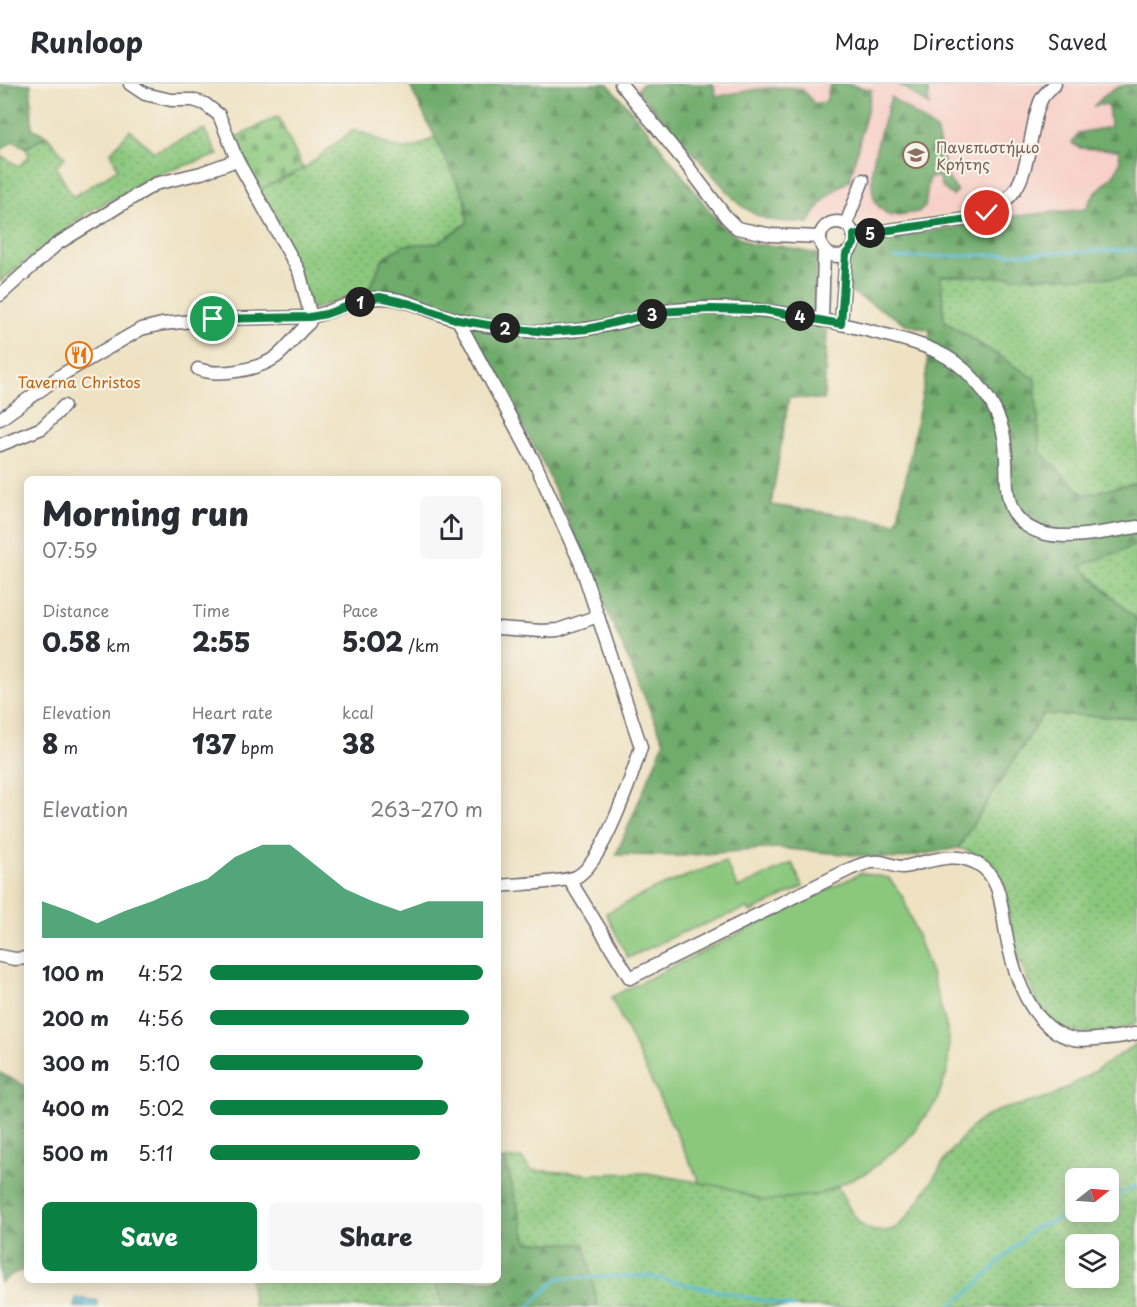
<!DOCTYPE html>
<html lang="en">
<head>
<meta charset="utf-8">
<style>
	:root { --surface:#fff; --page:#f7f7f7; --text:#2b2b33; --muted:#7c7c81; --line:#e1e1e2; --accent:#0b8043 }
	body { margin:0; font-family:"Playpen Sans",sans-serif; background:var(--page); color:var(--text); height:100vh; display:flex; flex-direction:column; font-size:22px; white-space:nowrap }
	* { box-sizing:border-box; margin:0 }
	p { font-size:20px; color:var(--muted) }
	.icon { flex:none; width:33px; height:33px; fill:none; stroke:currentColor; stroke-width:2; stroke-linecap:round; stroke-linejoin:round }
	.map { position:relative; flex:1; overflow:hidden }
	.panel { position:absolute; left:24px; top:392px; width:477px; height:807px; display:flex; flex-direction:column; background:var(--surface); border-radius:9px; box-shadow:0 3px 15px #0003 }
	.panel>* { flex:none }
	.needle { width:39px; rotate:73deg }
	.tools { position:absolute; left:1065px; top:1084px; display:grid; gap:12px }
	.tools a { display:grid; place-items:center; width:54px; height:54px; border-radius:9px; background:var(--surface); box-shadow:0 3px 15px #0003; font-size:30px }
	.pin { position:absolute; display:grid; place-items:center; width:51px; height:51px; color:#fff; margin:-26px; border:3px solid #fff; border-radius:50%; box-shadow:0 2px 6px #0007 }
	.km { position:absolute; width:30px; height:30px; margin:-15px; border-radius:50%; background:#222; color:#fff; font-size:16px; line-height:30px; text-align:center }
	.round { display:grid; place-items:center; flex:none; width:63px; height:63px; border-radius:9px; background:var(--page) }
	.headline { display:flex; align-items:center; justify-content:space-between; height:102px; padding:0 18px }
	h1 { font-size:33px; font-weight:800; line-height:45px }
	.figures { display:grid; grid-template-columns:repeat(3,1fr); gap:9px; height:102px; padding:6px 18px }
	.figures div { display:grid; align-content:center }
	.figures b { font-size:26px; font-weight:800 }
	.figures small { font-size:16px; font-weight:400 }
	.figures p { font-size:16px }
	.chart { height:168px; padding:12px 18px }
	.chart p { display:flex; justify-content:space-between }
	.chart svg { width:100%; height:108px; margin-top:6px; fill:var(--accent); opacity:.7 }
	.button { display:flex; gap:12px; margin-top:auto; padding:12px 18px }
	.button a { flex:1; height:69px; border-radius:9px; background:var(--accent); color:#fff; font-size:24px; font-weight:800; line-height:69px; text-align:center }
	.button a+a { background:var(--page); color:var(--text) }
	ul { padding:0 18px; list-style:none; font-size:20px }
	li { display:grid; grid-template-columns:96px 72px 1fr; align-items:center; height:45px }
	li i { height:15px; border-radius:8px; background:var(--accent) }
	header { display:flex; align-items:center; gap:36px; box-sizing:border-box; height:84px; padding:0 30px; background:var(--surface); border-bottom:2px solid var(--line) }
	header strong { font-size:28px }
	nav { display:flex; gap:33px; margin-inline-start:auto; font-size:21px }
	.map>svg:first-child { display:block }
	.built { fill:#f7d0c9 }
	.green { fill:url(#green-dots); stroke:#56755c; stroke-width:1.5; fill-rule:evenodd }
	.forest { fill:url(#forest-firs); stroke:#496754; stroke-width:1.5 }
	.cemetery { fill:url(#cemetery-stones); stroke:#56755c; stroke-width:1.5 }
	.pitch { fill:#8bc87d; stroke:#56755c; stroke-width:1.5 }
	.water { fill:url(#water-waves); stroke:#3e6f8a; stroke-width:1.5 }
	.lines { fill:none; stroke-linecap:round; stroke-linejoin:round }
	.stream { stroke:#59bcd8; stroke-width:3 }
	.minor-casing { stroke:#69656b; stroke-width:15 }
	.minor { stroke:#fff; stroke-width:12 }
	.route-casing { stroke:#fff; stroke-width:12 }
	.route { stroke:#0b8043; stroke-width:8 }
	.labels { text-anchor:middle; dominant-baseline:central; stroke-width:4.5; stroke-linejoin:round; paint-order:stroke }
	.education-label { font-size:15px; fill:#785e54; stroke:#f7f3e8; text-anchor:start }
	.food-label { font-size:15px; fill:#c56008; stroke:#f7f3e8 }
</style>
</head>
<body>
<header>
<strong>Runloop</strong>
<nav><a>Map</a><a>Directions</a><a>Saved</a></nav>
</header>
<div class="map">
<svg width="1137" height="1223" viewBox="0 0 1137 1223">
	<defs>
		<pattern id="green-dots" width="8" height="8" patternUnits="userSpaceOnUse" patternTransform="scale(1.5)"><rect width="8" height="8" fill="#8bc87d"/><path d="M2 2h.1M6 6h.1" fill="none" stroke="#71a268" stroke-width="1.8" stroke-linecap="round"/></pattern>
		<pattern id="forest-firs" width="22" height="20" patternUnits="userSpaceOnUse" patternTransform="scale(1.5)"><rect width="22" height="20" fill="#70ac6c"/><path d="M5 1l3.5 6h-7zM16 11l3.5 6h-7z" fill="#5c8c5a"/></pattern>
		<pattern id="cemetery-stones" width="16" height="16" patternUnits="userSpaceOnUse" patternTransform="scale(1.5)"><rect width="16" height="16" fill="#8bc87d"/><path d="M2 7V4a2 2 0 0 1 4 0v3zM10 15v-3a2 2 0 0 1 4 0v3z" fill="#71a268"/></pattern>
		<pattern id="water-waves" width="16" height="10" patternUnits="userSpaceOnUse" patternTransform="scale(1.5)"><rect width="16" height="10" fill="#59bcd8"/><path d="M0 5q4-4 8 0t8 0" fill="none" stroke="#4998b0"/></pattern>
	</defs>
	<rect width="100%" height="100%" fill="#f7f3e8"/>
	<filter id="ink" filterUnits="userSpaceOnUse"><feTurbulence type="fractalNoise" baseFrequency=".0167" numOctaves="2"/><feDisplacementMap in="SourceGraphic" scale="12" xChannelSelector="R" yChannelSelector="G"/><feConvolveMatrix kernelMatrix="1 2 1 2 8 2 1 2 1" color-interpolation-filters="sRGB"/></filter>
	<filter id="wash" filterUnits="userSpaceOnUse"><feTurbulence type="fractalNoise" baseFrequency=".008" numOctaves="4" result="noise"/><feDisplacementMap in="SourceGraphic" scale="24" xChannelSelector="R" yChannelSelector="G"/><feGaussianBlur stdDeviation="1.35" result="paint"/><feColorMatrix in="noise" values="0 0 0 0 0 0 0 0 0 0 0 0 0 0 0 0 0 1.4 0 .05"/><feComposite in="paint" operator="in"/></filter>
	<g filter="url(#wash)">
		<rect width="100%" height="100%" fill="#eee2c3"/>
		<path class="built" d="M633,0H1137V120L1004,132L995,119L981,124L884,140L769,137L754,132L738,119Z"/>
		<g class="green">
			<path d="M204,45L218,71L161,89L88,128L0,198V71L19,82L29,72L26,64L47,52L65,73L56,83L73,113L118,85L111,68L130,46L154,68Z"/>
			<path d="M353,46C373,48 388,67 408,65C417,64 427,57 435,53L466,117L467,139L438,159L424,161L383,174L368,208L312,225L257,107L303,85Z"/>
			<path d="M941,191L1137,194V399L1084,411L1040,368L1035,295L944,237Z"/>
			<path d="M1135,460L1137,461V536L1080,482Z"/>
			<path d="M1043,630L1137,634V939C1111,951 1062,957 1043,929C1036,919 1033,907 1028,896C1021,880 1015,865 1011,848C1007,829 1010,803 997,786C986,773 974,768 958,764Z"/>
			<path d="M1137,960V1223H596L597,1219L585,1160L527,1158L505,1075L521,1074L531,1086L589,1090L647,1089L725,1103L763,1117L820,1110L837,1102C851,1125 858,1154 891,1146C907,1142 938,1086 948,1071C955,1061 964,1052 972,1043C997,1019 1027,1024 1055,1010C1084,996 1110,976 1137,960ZM1076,1095H1108V1128H1076ZM1076,1161H1108V1194H1076Z"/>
			<path d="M250,1196H434L444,1223H254Z"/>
		</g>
		<g class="forest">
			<path d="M0,0H31L32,44L47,52L26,64L13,57L0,67Z"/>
			<path d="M409,0H608L647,45L721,142L750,160L779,162L818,170L812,243L827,246L824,316L789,313L771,421L897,439L926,291L930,246L908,241L851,208C847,200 846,180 850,172C853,165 859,162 866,159L1016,132L1086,125C1095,99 1128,92 1118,66L1080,64L1072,59L1078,49L1110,43L1108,20L1094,22C1107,8 1118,0 1137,0V120L1128,121H1137V194L941,192L944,237L1035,295L1040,368L1084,411L1137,399V461L1080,482L1137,536V634L1043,630L958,764L897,775L776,764L680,772L616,771L664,658L542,377L472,249L460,230L403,211L381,207L368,208L383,174L404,161L438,159L467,139L466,117Z"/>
			<path d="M642,0H713L717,13C739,7 782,0 802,5C806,9 810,15 815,20L826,18L830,0H847L872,6L850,96C827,110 822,116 809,139C776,137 765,140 738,119L651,22L637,6Z"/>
			<path d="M899,0H927L929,22Z"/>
			<path d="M891,13L936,46L948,94L957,107L953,112L943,104L938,93L929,94L925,123L918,128L890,132C886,129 879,124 876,119C863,91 883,42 891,13Z"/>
			<path d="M0,989L27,1003V1185L14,1189L0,1199Z"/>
			<path d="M505,1075L527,1158L585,1160L597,1219L596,1223H444L434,1196H498V1076Z"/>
		</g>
		<path class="cemetery" d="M278,32L303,85L257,107L232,55Z"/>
		<g class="pitch">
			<path d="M725,777L738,804L792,779L803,803L751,828L747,824L679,850L628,874L606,829L654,805Z"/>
			<path d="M861,789L889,794L903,813L933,895L949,952L948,985L936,1019L905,1058L868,1088L820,1110L763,1117L725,1103L700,1099L611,913Z"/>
		</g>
		<path class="water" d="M76,1214L98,1217L97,1223H75Z"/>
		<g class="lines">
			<g class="stream">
				<path d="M895,174L1137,166"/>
				<path d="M1108,1115L1137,1102"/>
				<path d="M529,1223L558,1194L647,1192L793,1223"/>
				<path d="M949,1223L971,1206L1033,1145L1076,1128"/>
			</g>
		</g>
	</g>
	<g filter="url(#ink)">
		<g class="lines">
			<defs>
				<g id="minor">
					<path d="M130,0L145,10L171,16H193L205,20L219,31L237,76L299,187L311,233L309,239C297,249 288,264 276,273C258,286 218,293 198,285"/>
					<path d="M621,0L683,76L726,133L737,144L772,151L820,153"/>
					<circle cx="837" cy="155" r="17"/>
					<path d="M846,140L863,96"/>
					<path d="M854,151L968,135C1022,119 1023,95 1033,45C1035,35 1037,23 1042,14C1045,9 1051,4 1055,0"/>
					<path d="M0,211L57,160L155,100L201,89L237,76"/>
					<path d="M458,236L535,379L580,478L641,663C632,692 602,781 576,793C561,799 516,800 498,802"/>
					<path d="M822,237L824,167"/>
					<path d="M841,240L846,170"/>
					<path d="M0,335L63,290L141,245L162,240L213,235L311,233C333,228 357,214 380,214C407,213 433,230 459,236C488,243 520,248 550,248C575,248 601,243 626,237C637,234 648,230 659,228C731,217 804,230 874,248C898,254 925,260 947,273C973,288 996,319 1003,348C1013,387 991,436 1046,450C1072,456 1110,447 1137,443"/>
					<path d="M0,361L42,344L64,322"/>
					<path d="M498,544L542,547L558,546L598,532"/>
					<path d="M569,795L630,894L850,785C860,781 869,777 880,778C888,779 895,783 903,783C907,783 912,781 916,780C938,775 957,768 978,780C1002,794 1001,825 1006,849C1013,888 1030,946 1074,955C1081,957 1089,955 1096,955C1110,954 1124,953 1137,949"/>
					<path d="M0,872L15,875L27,874"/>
				</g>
			</defs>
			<use href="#minor" class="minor-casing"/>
			<use href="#minor" class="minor"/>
		</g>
	</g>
	<g class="lines" filter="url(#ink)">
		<defs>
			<path id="route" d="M213,235L310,233L326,230L368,215L380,213L411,220L458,236L506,244L548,248L588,245L658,228L711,225L765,226L841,240L846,170L854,160V151L968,135L987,129"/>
		</defs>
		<use href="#route" class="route-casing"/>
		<use href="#route" class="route"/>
	</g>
	<defs>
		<symbol id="university-ring" viewBox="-11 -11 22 22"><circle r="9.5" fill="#f7f3e8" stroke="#8d6e63" stroke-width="1.5"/><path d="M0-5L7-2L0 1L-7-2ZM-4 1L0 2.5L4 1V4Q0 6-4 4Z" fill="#8d6e63"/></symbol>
		<symbol id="restaurant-ring" viewBox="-11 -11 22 22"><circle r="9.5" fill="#f7f3e8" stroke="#e8710a" stroke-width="1.5"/><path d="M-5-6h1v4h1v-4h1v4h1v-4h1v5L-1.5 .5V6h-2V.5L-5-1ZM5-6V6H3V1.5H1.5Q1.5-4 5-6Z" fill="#e8710a"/></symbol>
	</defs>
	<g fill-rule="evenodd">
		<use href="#university-ring" x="901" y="56" width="30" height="30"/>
		<use href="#restaurant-ring" x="64" y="256" width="30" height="30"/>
	</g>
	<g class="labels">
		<g class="education-label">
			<text x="936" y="62">Πανεπιστήμιο<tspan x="936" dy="17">Κρήτης</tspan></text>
		</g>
		<g class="food-label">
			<text x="79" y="297">Taverna Christos</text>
		</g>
	</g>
</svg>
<div class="tools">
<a><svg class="needle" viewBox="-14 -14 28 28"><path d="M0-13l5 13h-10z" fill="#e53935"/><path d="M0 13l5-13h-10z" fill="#7c7c81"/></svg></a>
<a><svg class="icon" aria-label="layers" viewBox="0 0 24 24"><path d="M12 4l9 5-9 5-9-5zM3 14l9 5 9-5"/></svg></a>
</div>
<div class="pin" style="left:213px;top:235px;background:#1e9e55"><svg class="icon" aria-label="arrive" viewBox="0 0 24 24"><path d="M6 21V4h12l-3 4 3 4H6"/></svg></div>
<div class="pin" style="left:987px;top:129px;background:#d93025"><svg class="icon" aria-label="check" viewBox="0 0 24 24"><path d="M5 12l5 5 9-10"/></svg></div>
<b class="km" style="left:360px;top:218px">1</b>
<b class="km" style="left:505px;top:244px">2</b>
<b class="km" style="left:652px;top:230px">3</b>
<b class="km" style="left:800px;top:232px">4</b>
<b class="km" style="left:870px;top:149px">5</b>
<section class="panel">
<div class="headline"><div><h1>Morning run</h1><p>07:59</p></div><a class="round"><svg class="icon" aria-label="share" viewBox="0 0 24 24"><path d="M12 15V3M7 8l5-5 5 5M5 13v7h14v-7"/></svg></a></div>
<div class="figures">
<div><p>Distance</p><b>0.58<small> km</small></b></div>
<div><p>Time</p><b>2:55</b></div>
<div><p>Pace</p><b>5:02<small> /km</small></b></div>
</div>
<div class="figures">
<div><p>Elevation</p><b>8<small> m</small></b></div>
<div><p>Heart rate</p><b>137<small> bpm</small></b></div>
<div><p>kcal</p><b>38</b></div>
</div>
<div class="chart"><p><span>Elevation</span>263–270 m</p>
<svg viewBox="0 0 160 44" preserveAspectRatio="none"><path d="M0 44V29L10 33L20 38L30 33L40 29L50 24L60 20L70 11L80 6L90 6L100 15L110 24L120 29L130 33L140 29L150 29L160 29V44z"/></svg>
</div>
<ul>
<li><b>100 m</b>4:52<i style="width:100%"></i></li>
<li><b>200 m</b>4:56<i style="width:95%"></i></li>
<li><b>300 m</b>5:10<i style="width:78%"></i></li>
<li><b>400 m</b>5:02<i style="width:87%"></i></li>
<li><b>500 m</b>5:11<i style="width:77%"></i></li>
</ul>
<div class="button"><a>Save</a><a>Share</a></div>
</section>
</div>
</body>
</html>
